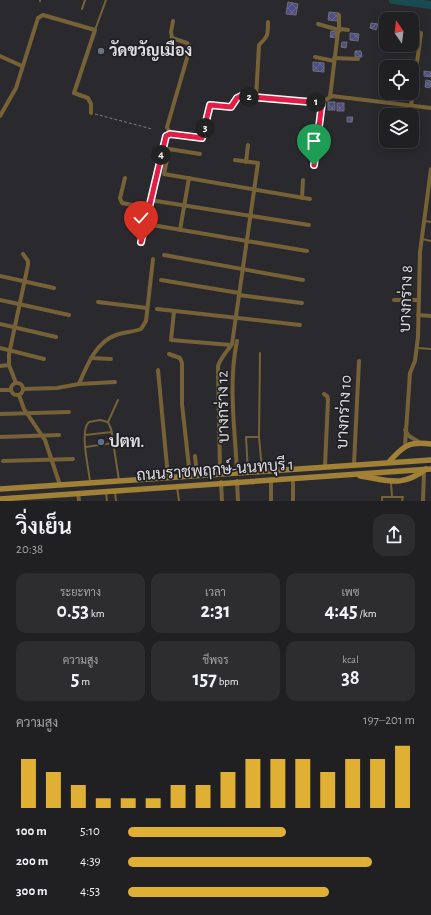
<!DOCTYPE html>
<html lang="th">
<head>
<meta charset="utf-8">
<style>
	:root { --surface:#202022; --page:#2d2d2f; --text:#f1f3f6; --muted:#a2a3a5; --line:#3d3e40; --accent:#dfb034 }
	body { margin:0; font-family:"Alegreya Sans",Sarabun,sans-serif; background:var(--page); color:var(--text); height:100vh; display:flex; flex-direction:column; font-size:15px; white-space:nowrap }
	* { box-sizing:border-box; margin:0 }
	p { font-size:13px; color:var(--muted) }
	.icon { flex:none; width:22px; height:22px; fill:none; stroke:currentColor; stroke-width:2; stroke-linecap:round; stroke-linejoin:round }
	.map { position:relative; height:501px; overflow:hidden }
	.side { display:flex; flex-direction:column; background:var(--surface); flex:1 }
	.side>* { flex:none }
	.needle { width:26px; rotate:346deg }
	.tools { position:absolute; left:379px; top:12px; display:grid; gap:8px }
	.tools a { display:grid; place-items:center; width:40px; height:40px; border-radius:8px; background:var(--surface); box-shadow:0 2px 10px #0003,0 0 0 1px var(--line); font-size:20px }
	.pin { position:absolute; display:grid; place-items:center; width:34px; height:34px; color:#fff; margin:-41px -17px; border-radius:50% 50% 50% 0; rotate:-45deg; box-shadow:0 0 4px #0007 }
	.pin .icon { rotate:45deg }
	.km { position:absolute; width:20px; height:20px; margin:-10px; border-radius:50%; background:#222; color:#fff; font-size:11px; line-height:20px; text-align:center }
	.round { display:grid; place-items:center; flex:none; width:42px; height:42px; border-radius:12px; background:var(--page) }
	.summary { display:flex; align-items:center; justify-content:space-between; height:68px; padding:0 16px }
	h1 { font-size:22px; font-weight:600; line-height:30px }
	.stats { display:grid; grid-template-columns:repeat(3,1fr); gap:6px; height:68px; padding:4px 16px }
	.stats div { display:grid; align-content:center; border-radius:10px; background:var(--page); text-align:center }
	.stats b { font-size:20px; font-weight:600 }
	.stats small { font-size:11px; font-weight:400 }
	.stats p { font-size:11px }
	.chart { height:112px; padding:8px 16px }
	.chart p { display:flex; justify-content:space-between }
	.chart svg { width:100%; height:72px; margin-top:4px; stroke:var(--accent); stroke-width:6 }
	ul { padding:0 16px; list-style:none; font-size:13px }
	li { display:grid; grid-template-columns:64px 48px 1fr; align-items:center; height:30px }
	li i { height:10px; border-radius:5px; background:var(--accent) }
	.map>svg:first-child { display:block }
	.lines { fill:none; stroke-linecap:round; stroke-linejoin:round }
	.river { stroke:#1a4b50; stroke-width:8 }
	.building { fill:url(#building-cross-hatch); stroke:#6e6e73 }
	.path { stroke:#7f7f83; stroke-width:1; stroke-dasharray:3 2; stroke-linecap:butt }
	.lane { stroke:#766236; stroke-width:2 }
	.street { stroke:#766236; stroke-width:4 }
	.secondary { stroke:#a18136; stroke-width:5.5 }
	.route-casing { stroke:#fff; stroke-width:8 }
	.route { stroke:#e11d48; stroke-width:5 }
	.worship-dot { fill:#6b7280; stroke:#202024; stroke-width:1.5 }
	.service-dot { fill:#5c6f8a; stroke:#202024; stroke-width:1.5 }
	.labels { text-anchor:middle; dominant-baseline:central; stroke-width:3.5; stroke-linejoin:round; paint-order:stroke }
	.poi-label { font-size:16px; font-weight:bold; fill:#dedee1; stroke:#202024; text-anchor:start }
	.street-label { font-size:16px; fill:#dedee1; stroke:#202024 }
</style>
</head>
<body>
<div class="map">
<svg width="431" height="501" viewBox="0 0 431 501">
	<defs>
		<pattern id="building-cross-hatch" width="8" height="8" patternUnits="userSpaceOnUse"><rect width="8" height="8" fill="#4d4e84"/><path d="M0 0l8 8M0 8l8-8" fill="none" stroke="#666795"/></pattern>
	</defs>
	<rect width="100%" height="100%" fill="#2a2a2e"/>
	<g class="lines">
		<path class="river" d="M393,0L431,5"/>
	</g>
	<g class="building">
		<path d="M288,2L298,4L296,15L286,14Z"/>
		<path d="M329,12L339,13L337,21L328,20Z"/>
		<path d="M371,23L378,24L376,30L370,28Z"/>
		<path d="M331,31L336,32V38L330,37Z"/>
		<path d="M350,33L359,34L358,41L350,40Z"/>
		<path d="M342,42H347L346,48L341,47Z"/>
		<path d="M397,45H406L405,50H397Z"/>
		<path d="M355,51H361L362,57H355Z"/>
		<path d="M313,62L324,63V72L313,71Z"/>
		<path d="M424,71L431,72V77L424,76Z"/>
		<path d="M426,80L431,81L430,88L425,87Z"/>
		<rect x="328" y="102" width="7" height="8"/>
		<rect x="337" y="103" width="7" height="8"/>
		<path d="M347,117H353L352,122H347Z"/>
	</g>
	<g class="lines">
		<path class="path" d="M95,114L152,129"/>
		<g class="lane">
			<path d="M40,1V0"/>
			<path d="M82,9L85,0"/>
			<path d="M95,30L106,0"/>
			<path d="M425,221L431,222"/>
			<path d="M422,239L431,241"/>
			<path d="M418,348L431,349"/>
			<path d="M108,422L118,400"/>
			<path d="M85,435L112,432"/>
			<path d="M259,437L260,353"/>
			<path d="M86,447L113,443"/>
			<path d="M248,471L246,437H259L262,470"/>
			<path d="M90,482C89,469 79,430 89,422L100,420L108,422L111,429L119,480"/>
			<path d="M391,482L392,497"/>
			<path d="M177,487L179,501"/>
			<path d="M106,492L107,501"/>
			<path d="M115,492L116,501"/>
			<path d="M382,501V497H403L402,501"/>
		</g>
		<g class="street">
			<path d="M318,24L339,30V15"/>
			<path d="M0,56L22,66"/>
			<path d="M315,57L334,61"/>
			<path d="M334,58L358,59"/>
			<path d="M330,97L338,32L341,29L348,30"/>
			<path d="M256,98L259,45C268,36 268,36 268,22"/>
			<path d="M411,106L421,33"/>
			<path d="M0,116L16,88L38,18L43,15L95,30L74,93L88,98L91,104V113"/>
			<path d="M170,134L167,127L190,48L187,43L172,38L171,32L173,21"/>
			<path d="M200,154L169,149L164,174L310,199"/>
			<path d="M246,162L248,145"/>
			<path d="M314,165L321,103"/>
			<path d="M125,178L120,198L122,203L148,208L141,242"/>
			<path d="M302,198L303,180"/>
			<path d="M156,201L309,225"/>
			<path d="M148,208L167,136L170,134L202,138L210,105L231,107L237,98L241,97L321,103L332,96L431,108"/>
			<path d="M152,225L307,251"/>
			<path d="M180,230L189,178"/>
			<path d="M164,255L303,280"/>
			<path d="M0,276L54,288"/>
			<path d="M161,280L239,293"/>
			<path d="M239,295L302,303"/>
			<path d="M0,300L69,315"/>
			<path d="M394,300H419"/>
			<path d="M98,302L147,308"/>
			<path d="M157,309L300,325"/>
			<path d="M174,311L171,340L231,345"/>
			<path d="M418,315L431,316"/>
			<path d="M0,324L56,337"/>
			<path d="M0,348L44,359"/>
			<path d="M169,354L180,358L182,363V404L190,476"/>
			<path d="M91,358L111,359"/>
			<path d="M0,366L9,365"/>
			<path d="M158,370L168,477"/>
			<circle cx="17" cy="389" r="6"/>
			<path d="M16,383L9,365V354L28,265V261L23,254"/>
			<path d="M79,384L115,382"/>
			<path d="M24,389L57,388L79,384C87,365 96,342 116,335C124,332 133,332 141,329L146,321L153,259"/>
			<path d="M0,390H11"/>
			<path d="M324,394L327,396L328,399L325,466"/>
			<path d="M19,395L24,409L45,440L60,485"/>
			<path d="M0,414L69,412"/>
			<path d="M405,430L409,436L419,442"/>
			<path d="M0,437L59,435"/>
			<path d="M405,446L410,373L415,361L418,337L420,252L431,169"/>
			<path d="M195,456L197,475"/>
			<path d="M3,461L73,459"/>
			<path d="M354,464L359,361"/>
			<path d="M237,472C235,429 228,384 237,341"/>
			<path d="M220,473L218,366C221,357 227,352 232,344L258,163L235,160"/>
			<path d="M271,479V501"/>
			<path d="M237,481L238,501"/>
			<path d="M221,482L222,501"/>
			<path d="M78,493L79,501"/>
			<path d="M293,501V478"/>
			<path d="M423,501L424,471"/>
		</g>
		<g class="secondary">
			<path d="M389,462C403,446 409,441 431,444"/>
			<path d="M360,476C388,480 401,488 426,469"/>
			<path d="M0,489L431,460"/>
			<path d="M0,499L431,469"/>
		</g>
	</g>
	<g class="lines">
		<defs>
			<path id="route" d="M141,242L166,136L170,134L202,138L210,105L231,107L237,98L241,96L322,103L314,165"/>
		</defs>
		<use href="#route" class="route-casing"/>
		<use href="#route" class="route"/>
	</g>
	<circle class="worship-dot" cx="101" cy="51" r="4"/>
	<circle class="service-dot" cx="101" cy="442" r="4"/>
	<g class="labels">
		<g class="poi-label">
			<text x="109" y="51">วัดขวัญเมือง</text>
			<text x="109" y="442">ปตท.</text>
		</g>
		<g class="street-label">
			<text transform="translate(406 299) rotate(-88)">บางกร่าง 8</text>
			<text transform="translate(223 407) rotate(-91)">บางกร่าง 12</text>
			<text transform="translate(344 412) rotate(-87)">บางกร่าง 10</text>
			<text transform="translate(215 470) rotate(-4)">ถนนราชพฤกษ์-นนทบุรี 1</text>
		</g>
	</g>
</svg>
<div class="tools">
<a><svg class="needle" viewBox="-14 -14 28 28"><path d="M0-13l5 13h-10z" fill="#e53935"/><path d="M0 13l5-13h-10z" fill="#a2a3a5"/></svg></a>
<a><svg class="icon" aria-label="locate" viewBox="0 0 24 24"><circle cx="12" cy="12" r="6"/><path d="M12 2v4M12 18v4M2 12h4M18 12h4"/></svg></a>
<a><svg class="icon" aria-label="layers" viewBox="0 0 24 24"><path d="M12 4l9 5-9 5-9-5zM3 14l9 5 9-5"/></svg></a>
</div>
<div class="pin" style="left:314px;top:165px;background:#1e9e55"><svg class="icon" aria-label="arrive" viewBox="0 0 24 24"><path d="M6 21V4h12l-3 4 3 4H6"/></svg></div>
<div class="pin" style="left:141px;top:242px;background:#d93025"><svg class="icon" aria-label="check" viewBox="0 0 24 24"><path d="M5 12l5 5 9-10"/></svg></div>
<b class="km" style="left:316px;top:102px">1</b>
<b class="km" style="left:249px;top:97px">2</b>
<b class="km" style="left:205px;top:128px">3</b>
<b class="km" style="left:161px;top:155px">4</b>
</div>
<section class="side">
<div class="summary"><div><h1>วิ่งเย็น</h1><p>20:38</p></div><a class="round"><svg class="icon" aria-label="share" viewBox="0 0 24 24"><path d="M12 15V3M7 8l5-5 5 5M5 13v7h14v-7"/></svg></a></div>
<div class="stats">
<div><p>ระยะทาง</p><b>0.53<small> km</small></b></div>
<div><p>เวลา</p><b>2:31</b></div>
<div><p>เพซ</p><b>4:45<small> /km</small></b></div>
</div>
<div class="stats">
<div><p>ความสูง</p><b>5<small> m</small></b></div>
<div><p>ชีพจร</p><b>157<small> bpm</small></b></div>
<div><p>kcal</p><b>38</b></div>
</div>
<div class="chart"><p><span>ความสูง</span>197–201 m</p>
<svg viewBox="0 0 160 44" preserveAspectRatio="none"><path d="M5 44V14M15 44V22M25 44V30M35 44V38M45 44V38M55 44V38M65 44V30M75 44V30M85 44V22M95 44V14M105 44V14M115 44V14M125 44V22M135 44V14M145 44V14M155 44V6"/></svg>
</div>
<ul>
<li><b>100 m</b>5:10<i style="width:55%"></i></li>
<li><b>200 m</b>4:39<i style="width:85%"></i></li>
<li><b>300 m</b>4:53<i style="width:70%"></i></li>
</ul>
</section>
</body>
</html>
